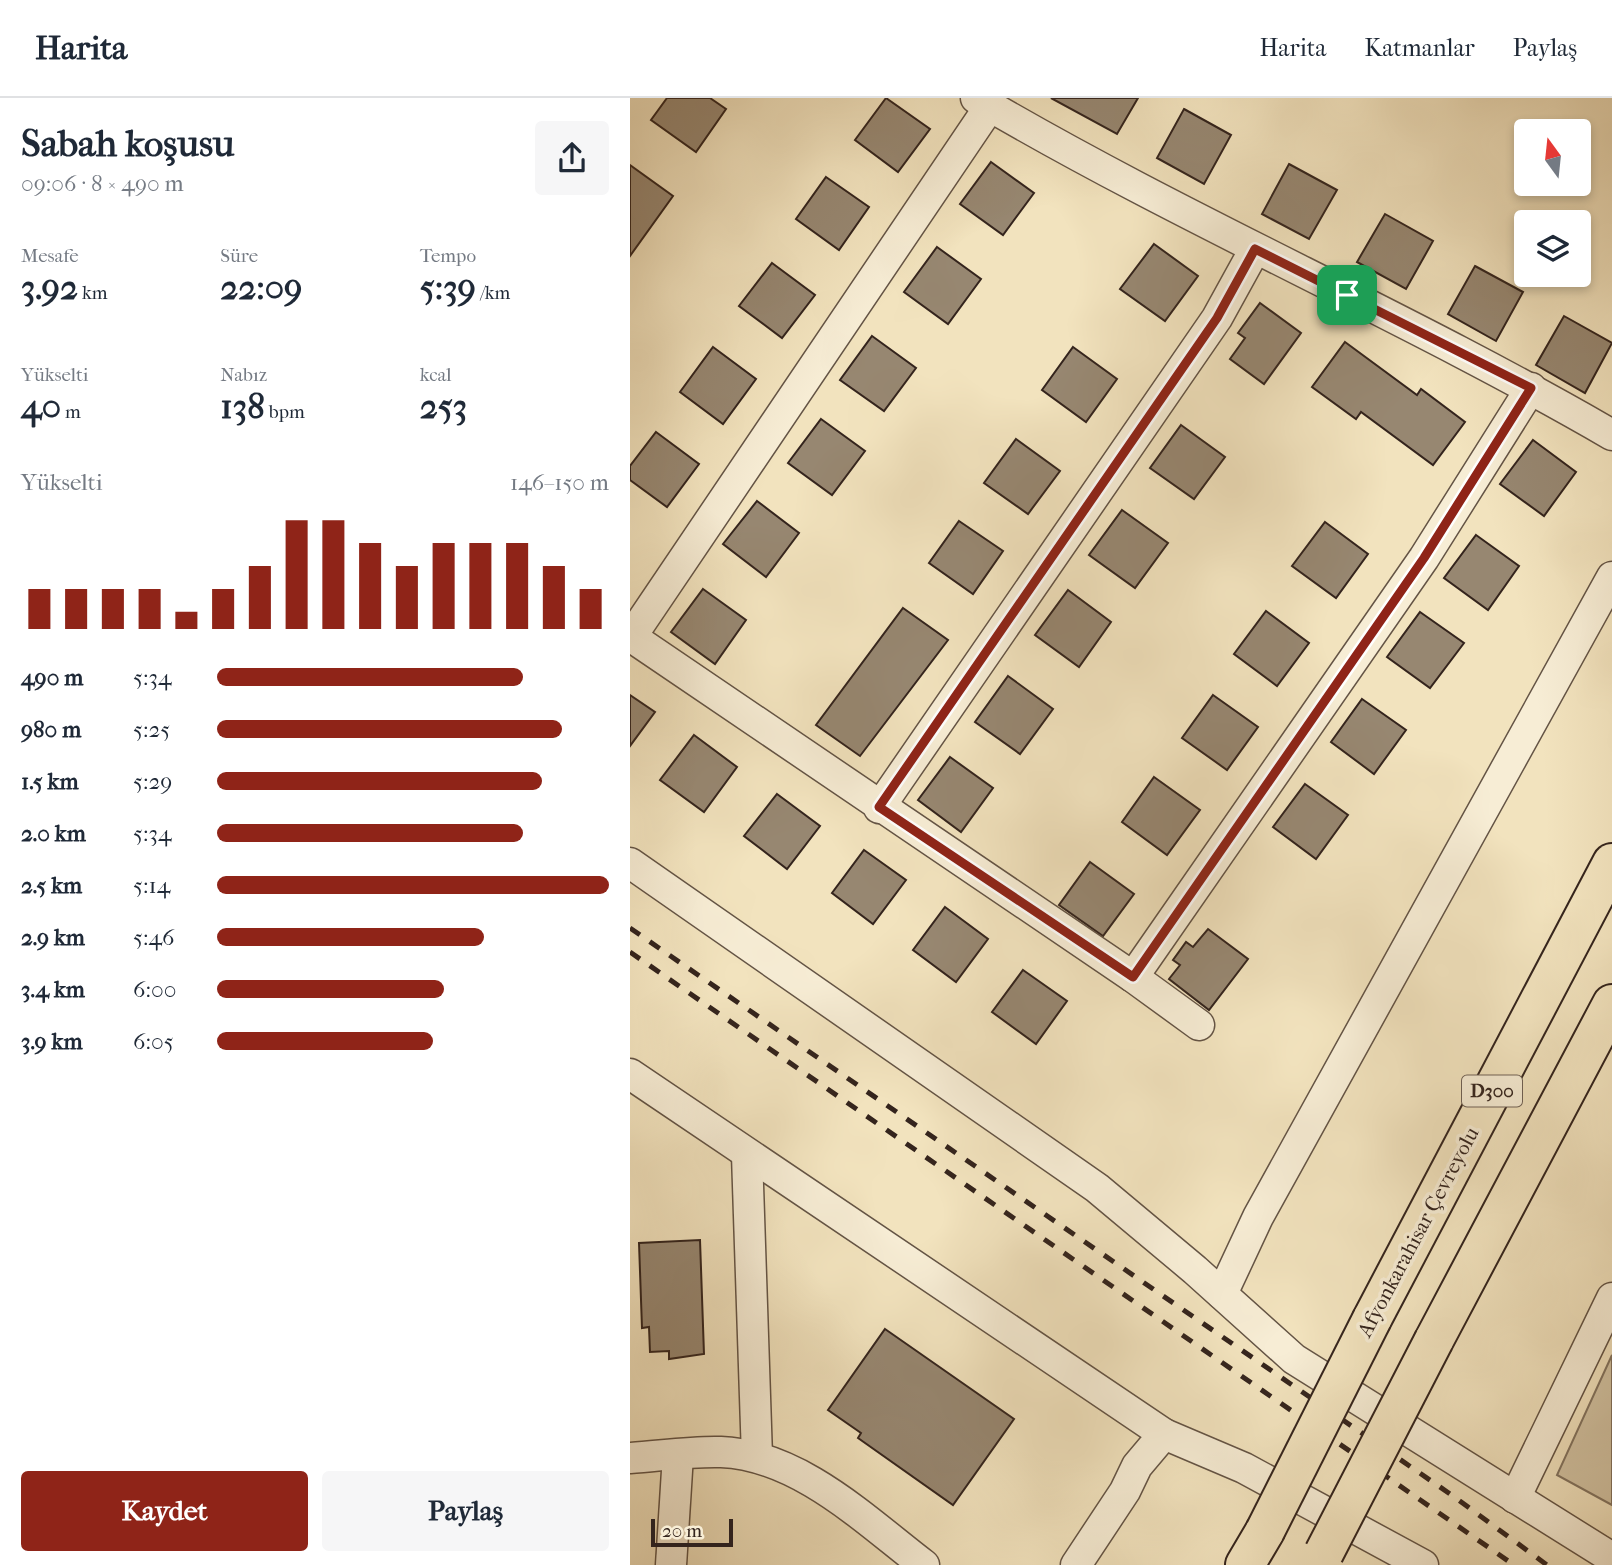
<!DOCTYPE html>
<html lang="tr">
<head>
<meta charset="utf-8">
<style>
	:root { --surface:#fff; --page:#f6f6f7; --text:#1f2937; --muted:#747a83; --line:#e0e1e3; --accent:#8f2418 }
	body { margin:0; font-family:"IM FELL French Canon",serif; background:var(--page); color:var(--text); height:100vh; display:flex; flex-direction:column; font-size:26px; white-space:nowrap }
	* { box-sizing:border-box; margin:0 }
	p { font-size:23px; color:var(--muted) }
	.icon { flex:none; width:38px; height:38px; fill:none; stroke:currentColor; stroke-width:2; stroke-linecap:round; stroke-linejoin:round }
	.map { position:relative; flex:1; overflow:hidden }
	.panel { display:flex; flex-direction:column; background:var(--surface); width:630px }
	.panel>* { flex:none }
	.needle { width:46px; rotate:345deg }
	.fabs { position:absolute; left:884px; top:21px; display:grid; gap:14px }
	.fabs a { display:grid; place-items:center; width:77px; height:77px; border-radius:7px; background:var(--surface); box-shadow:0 4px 10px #0003; font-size:35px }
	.scale { position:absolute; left:21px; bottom:18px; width:82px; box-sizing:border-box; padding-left:7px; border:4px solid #34241d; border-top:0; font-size:19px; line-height:24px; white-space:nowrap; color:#34241d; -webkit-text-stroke:5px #f7edd5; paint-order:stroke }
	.pin { position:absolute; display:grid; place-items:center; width:60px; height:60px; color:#fff; margin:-30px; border-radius:14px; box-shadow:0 4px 10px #0006 }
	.round { display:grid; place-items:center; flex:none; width:74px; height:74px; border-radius:7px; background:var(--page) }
	.headline { display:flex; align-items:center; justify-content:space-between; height:119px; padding:0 21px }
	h1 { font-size:38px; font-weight:800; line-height:52px }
	.metrics { display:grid; grid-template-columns:repeat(3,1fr); gap:10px; height:119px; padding:7px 21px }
	.metrics div { display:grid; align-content:center }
	.metrics b { font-size:35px; font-weight:800 }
	.metrics small { font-size:19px; font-weight:400 }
	.metrics p { font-size:19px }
	.chart { height:196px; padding:14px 21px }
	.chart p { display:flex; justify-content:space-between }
	.chart svg { width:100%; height:126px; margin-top:7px; stroke:var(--accent); stroke-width:6 }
	.cta { display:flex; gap:14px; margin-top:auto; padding:14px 21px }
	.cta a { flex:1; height:80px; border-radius:7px; background:var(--accent); color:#fff; font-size:28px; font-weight:800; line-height:80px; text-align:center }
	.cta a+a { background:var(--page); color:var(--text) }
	ul { padding:0 21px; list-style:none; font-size:23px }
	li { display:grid; grid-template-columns:112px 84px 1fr; align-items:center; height:52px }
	li i { height:18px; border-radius:9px; background:var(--accent) }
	header { display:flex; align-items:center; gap:42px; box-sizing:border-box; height:98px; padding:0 35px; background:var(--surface); border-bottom:2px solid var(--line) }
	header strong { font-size:33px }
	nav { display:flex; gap:38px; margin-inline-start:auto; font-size:24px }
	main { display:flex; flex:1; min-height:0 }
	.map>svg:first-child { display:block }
	.green { fill:#d2c3a3; stroke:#837460; stroke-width:2 }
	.building { fill:#978771; stroke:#34241d; stroke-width:2 }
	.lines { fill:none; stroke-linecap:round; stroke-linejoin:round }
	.street-casing { stroke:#645445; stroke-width:33 }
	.highway-casing { stroke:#34241d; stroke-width:42 }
	.street { stroke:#f7edd5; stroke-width:30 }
	.highway { stroke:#f2e3be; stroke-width:38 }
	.rail { stroke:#34241d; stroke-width:5; stroke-dasharray:12 12; stroke-linecap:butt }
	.highway-bridge-casing { stroke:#34241d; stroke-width:42; stroke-linecap:butt }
	.highway-bridge { stroke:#f2e3be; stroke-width:38 }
	.route-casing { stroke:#fff; stroke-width:14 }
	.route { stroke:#8f2418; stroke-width:9 }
	.labels { text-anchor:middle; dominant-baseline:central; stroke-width:7; stroke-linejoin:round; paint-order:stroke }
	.shield { fill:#f7edd5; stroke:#6e6054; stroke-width:2 }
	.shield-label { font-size:19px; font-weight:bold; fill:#34241d }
	.street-label { font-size:21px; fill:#34241d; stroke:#f7edd5 }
</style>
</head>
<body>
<header>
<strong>Harita</strong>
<nav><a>Harita</a><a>Katmanlar</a><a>Paylaş</a></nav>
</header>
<main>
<section class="panel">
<div class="headline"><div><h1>Sabah koşusu</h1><p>09:06 · 8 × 490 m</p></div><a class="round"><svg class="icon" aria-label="share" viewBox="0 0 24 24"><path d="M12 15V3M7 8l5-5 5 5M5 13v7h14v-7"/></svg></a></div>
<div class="metrics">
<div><p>Mesafe</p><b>3.92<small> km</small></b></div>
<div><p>Süre</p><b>22:09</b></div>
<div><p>Tempo</p><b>5:39<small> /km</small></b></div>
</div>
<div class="metrics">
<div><p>Yükselti</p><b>40<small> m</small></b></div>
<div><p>Nabız</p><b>138<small> bpm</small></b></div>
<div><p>kcal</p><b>253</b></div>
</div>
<div class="chart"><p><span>Yükselti</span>146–150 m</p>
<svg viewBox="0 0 160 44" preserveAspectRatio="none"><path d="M5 44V30M15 44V30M25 44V30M35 44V30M45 44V38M55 44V30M65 44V22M75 44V6M85 44V6M95 44V14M105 44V22M115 44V14M125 44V14M135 44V14M145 44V22M155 44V30"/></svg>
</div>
<ul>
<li><b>490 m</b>5:34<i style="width:78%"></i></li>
<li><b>980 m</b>5:25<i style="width:88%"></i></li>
<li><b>1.5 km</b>5:29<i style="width:83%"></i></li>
<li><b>2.0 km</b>5:34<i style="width:78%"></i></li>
<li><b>2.5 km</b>5:14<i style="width:100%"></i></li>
<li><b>2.9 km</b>5:46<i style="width:68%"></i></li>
<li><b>3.4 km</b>6:00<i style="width:58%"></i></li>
<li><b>3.9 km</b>6:05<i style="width:55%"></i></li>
</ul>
<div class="cta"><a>Kaydet</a><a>Paylaş</a></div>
</section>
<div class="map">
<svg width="982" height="1467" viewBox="0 0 982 1467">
	<rect width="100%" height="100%" fill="#f2e3be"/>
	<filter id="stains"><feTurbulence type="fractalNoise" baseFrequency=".00286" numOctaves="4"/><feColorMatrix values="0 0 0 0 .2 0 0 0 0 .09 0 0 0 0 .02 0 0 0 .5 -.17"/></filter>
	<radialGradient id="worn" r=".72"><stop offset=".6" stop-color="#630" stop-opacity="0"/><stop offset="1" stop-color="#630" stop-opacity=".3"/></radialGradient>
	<path class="green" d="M982,1257V1407L927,1377Z"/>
	<g class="building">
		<path d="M37,0H80L96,11L66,54L21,22Z"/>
		<path d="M256,0L300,31L268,74L225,42Z"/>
		<path d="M421,0H508L487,36Z"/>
		<path d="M554,11L601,37L574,86L527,60Z"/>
		<path d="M361,64L404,95L373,137L330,106Z"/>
		<path d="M659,66L707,92L679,141L632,116Z"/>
		<path d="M0,67L43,98L0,158Z"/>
		<path d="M196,79L239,109L209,152L166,121Z"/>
		<path d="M755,116L803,143L776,191L727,164Z"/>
		<path d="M524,146L568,178L535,223L490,191Z"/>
		<path d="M307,149L351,181L318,226L274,194Z"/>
		<path d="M142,165L185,197L152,240L109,208Z"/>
		<path d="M845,168L893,194L866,243L818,216Z"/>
		<path d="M630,205L671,235L634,286L600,261L615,240L608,235Z"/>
		<path d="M934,218L982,245L955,295L906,267Z"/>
		<path d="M242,238L286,270L254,313L210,282Z"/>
		<path d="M715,244L787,297L791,291L835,324L803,367L731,314L726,321L682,289Z"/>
		<path d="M83,249L126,281L93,326L50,294Z"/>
		<path d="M443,249L487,281L456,324L412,292Z"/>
		<path d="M191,321L235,353L202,397L158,365Z"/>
		<path d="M551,327L595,359L564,401L520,370Z"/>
		<path d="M26,334L69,366L37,409L0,382V368Z"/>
		<path d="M386,341L430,373L398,416L354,385Z"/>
		<path d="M903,342L946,374L914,418L870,386Z"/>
		<path d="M127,403L169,435L136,479L93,446Z"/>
		<path d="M492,412L538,445L505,490L459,457Z"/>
		<path d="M329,423L373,453L343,496L299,465Z"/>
		<path d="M695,424L738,456L706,500L662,468Z"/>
		<path d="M846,437L889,468L858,512L814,480Z"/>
		<path d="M73,491L116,522L85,566L41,534Z"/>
		<path d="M438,492L481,524L449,569L405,537Z"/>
		<path d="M273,510L318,542L230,658L186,627Z"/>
		<path d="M636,513L679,545L647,588L604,556Z"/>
		<path d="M790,514L834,545L800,590L757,559Z"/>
		<path d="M378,578L423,611L390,656L345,624Z"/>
		<path d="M0,597L25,614L0,648Z"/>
		<path d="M583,597L628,629L597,672L552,640Z"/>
		<path d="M732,601L776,632L744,676L701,644Z"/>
		<path d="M64,637L107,669L74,714L30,682Z"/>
		<path d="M320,659L363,690L331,734L288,702Z"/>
		<path d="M524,679L570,712L537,757L492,724Z"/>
		<path d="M675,686L718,717L686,761L643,729Z"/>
		<path d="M147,696L190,728L157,771L114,738Z"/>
		<path d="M234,752L276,782L243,826L202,795Z"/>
		<path d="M460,764L504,796L473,838L429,807Z"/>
		<path d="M315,809L358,841L326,884L283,852Z"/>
		<path d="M578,831L618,861L579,912L539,881L550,867L543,862L556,844L563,849Z"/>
		<path d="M393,872L437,903L406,946L362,914Z"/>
		<path d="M70,1142L74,1256L39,1261V1253L20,1254L19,1229L12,1230L9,1145Z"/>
		<path d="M255,1231L384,1321L323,1407L228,1340L231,1335L198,1312Z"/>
	</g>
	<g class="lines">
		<defs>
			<g id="street">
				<path d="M346,0C553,122 775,217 982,337"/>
				<path d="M0,538L503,879L569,927"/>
				<path d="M1,539L360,8"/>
				<path d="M249,710L587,220L625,151"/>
				<path d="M0,765L467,1090L565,1172L664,1261L982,1460"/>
				<path d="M503,879L794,460L901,290"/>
				<path d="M0,976L534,1336L507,1368L495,1393L446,1467"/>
				<path d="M117,1057L127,1359"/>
				<path d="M592,1196L628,1119L982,479"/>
				<path d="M534,1336L614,1370L793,1467"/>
				<path d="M0,1360C30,1358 61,1353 91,1354C169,1357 235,1422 294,1467"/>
				<path d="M885,1400L982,1200"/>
				<path d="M41,1467L48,1357"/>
			</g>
			<g id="highway">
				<path d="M742,1221L982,765"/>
				<path d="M804,1242L982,906"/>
				<path d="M615,1467L635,1433"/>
			</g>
		</defs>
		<use href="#street" class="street-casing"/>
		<use href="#highway" class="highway-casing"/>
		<use href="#street" class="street"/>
		<use href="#highway" class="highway"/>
		<g class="rail">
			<path d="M0,830L823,1398L917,1467"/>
			<path d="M0,854L884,1467"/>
		</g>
		<defs>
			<g id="highway-bridge">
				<path d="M635,1433L742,1221"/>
				<path d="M694,1455L804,1242"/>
			</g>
		</defs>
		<use href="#highway-bridge" class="highway-bridge-casing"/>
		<use href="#highway-bridge" class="highway-bridge"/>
	</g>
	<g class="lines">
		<defs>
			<path id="route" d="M625,151L901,290L794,460L503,879L249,709L587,220Z"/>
		</defs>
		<use href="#route" class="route-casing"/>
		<use href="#route" class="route"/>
	</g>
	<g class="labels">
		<rect class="shield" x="832" y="977.5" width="60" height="31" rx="5"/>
		<g class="shield-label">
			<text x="862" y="993">D300</text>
		</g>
		<g class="street-label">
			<text transform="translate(788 1134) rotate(-62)">Afyonkarahisar Çevreyolu</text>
		</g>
	</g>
	<rect width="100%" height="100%" filter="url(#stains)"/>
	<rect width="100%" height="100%" fill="url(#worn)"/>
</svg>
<div class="fabs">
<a><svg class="needle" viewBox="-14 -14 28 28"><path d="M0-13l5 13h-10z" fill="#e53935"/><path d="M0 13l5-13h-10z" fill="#747a83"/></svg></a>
<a><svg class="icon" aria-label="layers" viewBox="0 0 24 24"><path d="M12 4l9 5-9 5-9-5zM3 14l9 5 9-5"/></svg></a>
</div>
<div class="scale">20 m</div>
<div class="pin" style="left:717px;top:197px;background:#1e9e55"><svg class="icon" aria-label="arrive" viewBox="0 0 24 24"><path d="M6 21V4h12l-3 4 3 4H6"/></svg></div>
</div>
</main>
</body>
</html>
